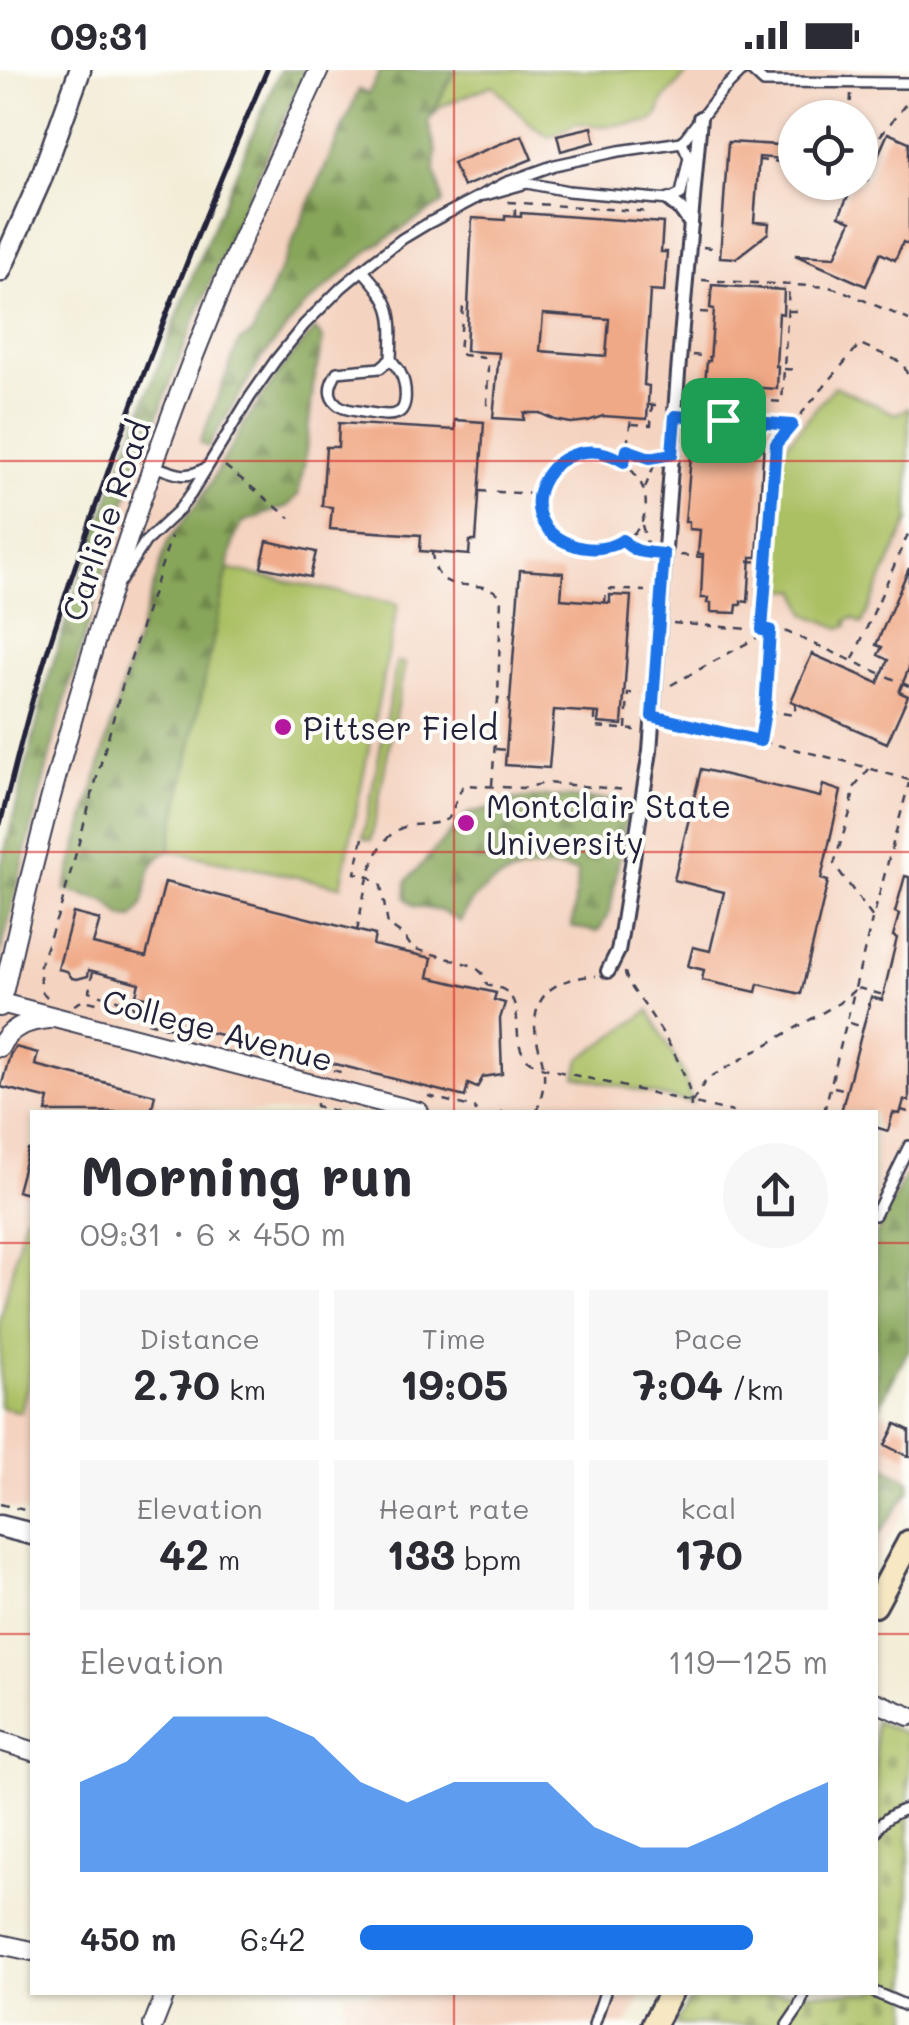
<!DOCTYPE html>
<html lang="en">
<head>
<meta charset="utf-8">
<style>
	:root { --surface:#fff; --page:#f7f7f7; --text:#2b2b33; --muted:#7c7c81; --accent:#1a73e8 }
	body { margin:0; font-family:Mali,sans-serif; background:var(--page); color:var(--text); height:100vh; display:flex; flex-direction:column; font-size:38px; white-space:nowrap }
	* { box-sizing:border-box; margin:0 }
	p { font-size:32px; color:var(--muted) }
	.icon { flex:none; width:55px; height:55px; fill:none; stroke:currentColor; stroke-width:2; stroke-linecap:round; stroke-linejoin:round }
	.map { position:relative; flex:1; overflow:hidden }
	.side { position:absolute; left:30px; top:1040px; width:848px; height:885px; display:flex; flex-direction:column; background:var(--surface); border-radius:0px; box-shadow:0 2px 8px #0004 }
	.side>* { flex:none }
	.controls { position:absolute; left:778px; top:30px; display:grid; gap:20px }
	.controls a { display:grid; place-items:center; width:100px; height:100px; border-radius:50%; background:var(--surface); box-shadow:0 2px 8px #0004; font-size:50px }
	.pin { position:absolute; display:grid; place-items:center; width:85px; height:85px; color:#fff; margin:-42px; border-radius:20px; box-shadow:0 5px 15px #0006 }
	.round { display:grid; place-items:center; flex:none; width:105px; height:105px; border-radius:52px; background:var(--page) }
	.overview { display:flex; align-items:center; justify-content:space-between; height:170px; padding:0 50px }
	h1 { font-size:55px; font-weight:700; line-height:75px }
	.metrics { display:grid; grid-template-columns:repeat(3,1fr); gap:15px; height:170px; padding:10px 50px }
	.metrics div { display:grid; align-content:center; border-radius:0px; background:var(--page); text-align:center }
	.metrics b { font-size:42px; font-weight:700 }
	.metrics small { font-size:28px; font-weight:400 }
	.metrics p { font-size:28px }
	.chart { height:280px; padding:20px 50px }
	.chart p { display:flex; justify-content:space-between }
	.chart svg { width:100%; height:180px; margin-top:10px; fill:var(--accent); opacity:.7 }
	ul { padding:0 50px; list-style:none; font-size:32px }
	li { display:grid; grid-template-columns:160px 120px 1fr; align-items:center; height:75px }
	li i { height:25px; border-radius:12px; background:var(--accent) }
	.status { display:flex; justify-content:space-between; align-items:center; height:70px; padding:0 50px; background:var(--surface); direction:ltr }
	.status svg { height:28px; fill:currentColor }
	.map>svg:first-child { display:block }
	.built { fill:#f4d3c0; fill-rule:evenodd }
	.green { fill:#abc064; stroke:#667150; stroke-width:2.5 }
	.forest { fill:url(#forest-firs); stroke:#55644a; stroke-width:2.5 }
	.cemetery { fill:url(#cemetery-stones); stroke:#667150; stroke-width:2.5 }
	.building { fill:#f0a986; fill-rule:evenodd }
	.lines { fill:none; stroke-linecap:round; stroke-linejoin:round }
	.service-casing { stroke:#414052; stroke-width:14 }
	.pedestrian-casing { stroke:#414052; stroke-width:18 }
	.minor-casing { stroke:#414052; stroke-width:22 }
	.tertiary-casing { stroke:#414052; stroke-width:25 }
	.secondary-casing { stroke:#414052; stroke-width:28 }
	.path { stroke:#414052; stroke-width:2.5; stroke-dasharray:8 8; stroke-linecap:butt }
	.service { stroke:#fff; stroke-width:9 }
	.pedestrian { stroke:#fff; stroke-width:12 }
	.minor { stroke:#fff; stroke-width:18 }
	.tertiary { stroke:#fff; stroke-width:20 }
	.secondary { stroke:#f7e8c3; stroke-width:22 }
	.rail { stroke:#22223b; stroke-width:5 }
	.route-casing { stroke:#fff; stroke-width:20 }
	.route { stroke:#1a73e8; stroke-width:12 }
	.grid { fill:none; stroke:#d62828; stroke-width:2.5; stroke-opacity:0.55 }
	.poi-dot { fill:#b5179e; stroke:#fdfcf7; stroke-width:4 }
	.labels { text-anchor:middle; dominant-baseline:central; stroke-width:8; stroke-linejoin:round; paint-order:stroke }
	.street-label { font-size:32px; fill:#22223b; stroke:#fdfcf7 }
	.poi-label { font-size:32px; fill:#22223b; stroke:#fdfcf7; text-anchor:start }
</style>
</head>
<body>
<div class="status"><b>09:31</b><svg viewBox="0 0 49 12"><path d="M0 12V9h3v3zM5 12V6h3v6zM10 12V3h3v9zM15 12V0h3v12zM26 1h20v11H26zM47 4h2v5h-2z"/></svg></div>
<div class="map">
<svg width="909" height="1955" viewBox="0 0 909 1955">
	<defs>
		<pattern id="forest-firs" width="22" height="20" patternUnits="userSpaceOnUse" patternTransform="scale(2.5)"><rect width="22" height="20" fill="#88a65a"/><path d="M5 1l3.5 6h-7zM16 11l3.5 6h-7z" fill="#6f874c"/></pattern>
		<pattern id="cemetery-stones" width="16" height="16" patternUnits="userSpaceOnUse" patternTransform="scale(2.5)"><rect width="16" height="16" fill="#abc064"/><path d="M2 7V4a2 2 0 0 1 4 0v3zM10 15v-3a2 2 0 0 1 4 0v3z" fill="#8b9c54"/></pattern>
	</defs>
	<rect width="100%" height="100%" fill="#fdfcf7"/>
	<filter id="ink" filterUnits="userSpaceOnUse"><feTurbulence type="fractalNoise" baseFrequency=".01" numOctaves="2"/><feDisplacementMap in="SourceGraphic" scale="20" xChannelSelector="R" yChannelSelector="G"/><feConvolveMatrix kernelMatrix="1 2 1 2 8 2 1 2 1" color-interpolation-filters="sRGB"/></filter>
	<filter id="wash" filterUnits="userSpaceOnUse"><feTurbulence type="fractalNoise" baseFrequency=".0048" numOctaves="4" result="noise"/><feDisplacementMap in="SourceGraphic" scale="40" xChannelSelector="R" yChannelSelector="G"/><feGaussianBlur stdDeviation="2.25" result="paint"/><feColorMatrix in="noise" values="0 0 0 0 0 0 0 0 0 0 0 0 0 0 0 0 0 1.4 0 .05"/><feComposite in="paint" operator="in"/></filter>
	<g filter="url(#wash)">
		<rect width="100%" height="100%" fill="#f3edd7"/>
		<g class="built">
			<path d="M293,0H909V1186L875,1251V1042H32V1445L0,1435V839L92,513ZM795,48H860V112H795Z"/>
			<path d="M875,1339L909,1355V1433L875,1493Z"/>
			<path d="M345,1923H643L627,1955H338L344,1941Z"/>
		</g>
		<g class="green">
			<path d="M456,0H690L664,29L658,45L650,52L602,56L577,53L549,67L527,51L493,15L441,36L428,51Z"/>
			<path d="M834,316L896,344L909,338V450L862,554L853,548L846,551L847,556L840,558L806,544L798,521L770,518L780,382Z"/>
			<path d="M226,499L398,534L341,816L169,781Z"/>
			<path d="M397,592L405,593L371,770L363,768Z"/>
			<path d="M649,941L683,1003L692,1033L576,1006L580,989Z"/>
			<path d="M25,1145L32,1147V1295L21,1342L0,1337V1252Z"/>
		</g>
		<g class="forest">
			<path d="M280,0H306L247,128L192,257L125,431L56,662L0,886V800L48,609L72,532L127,377L198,192Z"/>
			<path d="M381,0H456L428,51L436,82L435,101L443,133L372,178L303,238L261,289L208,377L200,373L239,272L252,264L359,20L368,24Z"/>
			<path d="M315,259L323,269L313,316L305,390L298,425L288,436L243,452L234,469L169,781C137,795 155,828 133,848L122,847L107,832L65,820L125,606L168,471L203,426L247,349L284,296Z"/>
			<path d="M546,727L617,730L626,735L627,744L610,841L598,862L572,857L578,802C541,793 499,800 472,831C467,837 464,845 460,852L441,841L414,836L406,828V812L467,744L494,738L508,731Z"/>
			<path d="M909,1098V1279L875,1344V1167Z"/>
			<path d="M875,1390L909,1411V1421L875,1470Z"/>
		</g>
		<path class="cemetery" d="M875,1651L909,1665V1955H675L693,1923L875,1922Z"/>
		<g id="blocks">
			<g class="building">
				<path d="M592,57L595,72L561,81L557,65Z"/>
				<path d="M888,63L909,72V175L903,172L895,190L880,183L866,216L795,185L835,187L851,151L839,146L854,112H860V107L867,110Z"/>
				<path d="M522,65L532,89L463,117L453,93Z"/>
				<path d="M728,72L795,76V90L759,87L754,152L769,153L768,163L736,188L720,187Z"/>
				<path d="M521,143L663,153L661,182H667L664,222L650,221L644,315L649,316L647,349L603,346L588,351L571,353L555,350L540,343H524V350L493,348L499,283L466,281L472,148L505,150V146L521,147ZM543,244L609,249L606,286L540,281Z"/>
				<path d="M712,215L784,220L783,244L779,243L776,296H778L777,319L705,314L707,291H710L714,239L710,238Z"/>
				<path d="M455,350L484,352L476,471H470L469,485L420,481L421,465L330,459L332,437L322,436L326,377H338L339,353L455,360Z"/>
				<path d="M694,354L709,355V360L738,362L737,369L764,371L757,487H751L748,532L741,531V535H737L736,543L711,542V533H707L708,528H701L703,484H698L700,460L689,459V452H685Z"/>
				<path d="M267,471L316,482L310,507L261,497Z"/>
				<path d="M909,498V598L899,622L908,626L887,673L791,631L812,584L878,613L888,590L878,585L882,577L876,575Z"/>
				<path d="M520,500L563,503L561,529L610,533V525L631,526L622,655L598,653L599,643L554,640L549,698L505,695Z"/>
				<path d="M701,699L820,727L823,715L841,721L821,809L828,811L801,924L758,914L756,922L702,910L704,900L688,896L693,877L710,881L724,822L674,810Z"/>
				<path d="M905,806L909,807V1031L904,1030L900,1044L893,1043L888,1061L875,1057V1042H841L871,927L882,930L897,868L893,866L899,844L895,842Z"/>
				<path d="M165,812L375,865L373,875L432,888L428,907L496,923L494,930L505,933L500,949L502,1004L483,1007L477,1018L468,1014L465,1027L146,946L150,928L136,925L139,913L89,900L88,906L77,909L72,908L67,901L58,899L73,843L100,850L93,874L146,887Z"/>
				<path d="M15,977L38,983L35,995L155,1025L151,1042H46L49,1029L1,1017L10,985Z"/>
				<path d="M28,1080L32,1081V1125L17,1121Z"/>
				<path d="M896,1354L909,1360V1387L885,1375Z"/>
			</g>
		</g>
	</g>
	<g filter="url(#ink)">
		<use href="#blocks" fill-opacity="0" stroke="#414052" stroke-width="2.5"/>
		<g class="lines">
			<defs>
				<g id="service">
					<path d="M751,0L764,12L909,13"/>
					<path d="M682,72L721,22L743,0"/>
					<path d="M362,200C394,233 393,245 391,289L380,298L337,302C331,312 327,322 334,331C341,340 353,340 363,342C372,343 386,347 395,344C410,341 406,313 400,302C398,298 394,294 391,289"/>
					<path d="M154,396C175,403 184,410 204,399"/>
					<path d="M121,510L145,472L178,441L191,424L250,327L275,291L304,255L342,217L372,192L402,169L427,154L505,113L555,95L619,81L682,72L689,87L681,124L669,130L568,121L527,113L485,125"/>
					<path d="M875,1145L909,1076"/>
					<path d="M875,1763C881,1750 896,1742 909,1738"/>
					<path d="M874,1922L909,1937"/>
					<path d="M594,1955L605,1922"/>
					<path d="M787,1955L798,1939L805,1922"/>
				</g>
				<g id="pedestrian">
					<path d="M669,130L681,140L691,154"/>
					<path d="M608,901L618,881L621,864L650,681L678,303L700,48"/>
				</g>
				<g id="minor">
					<path d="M1,933L419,1042"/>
					<path d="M0,937C53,696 123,457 217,228C249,151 284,76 319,0"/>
					<path d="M0,977C9,957 28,951 48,949"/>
					<path d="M875,1632L909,1646"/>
					<path d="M0,1671L32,1681"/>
					<path d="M0,1874L32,1881"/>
					<path d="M153,1955L166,1922"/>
				</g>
				<g id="tertiary">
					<path d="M0,201L40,111L80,0"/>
					<path d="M0,1456L32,1464"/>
				</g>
				<g id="secondary">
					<path d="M875,1535L909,1472"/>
					<path d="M653,1955L671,1922"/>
				</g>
			</defs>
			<use href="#service" class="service-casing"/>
			<use href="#pedestrian" class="pedestrian-casing"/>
			<use href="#minor" class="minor-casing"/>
			<use href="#tertiary" class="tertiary-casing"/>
			<use href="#secondary" class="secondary-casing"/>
			<g class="path">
				<path d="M850,48L851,24"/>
				<path d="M758,90L795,93"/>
				<path d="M860,91L909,30"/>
				<path d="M508,132L650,142"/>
				<path d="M515,147V134"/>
				<path d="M703,177L721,179"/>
				<path d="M702,210L829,217L843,221L909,250"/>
				<path d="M463,237L459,282L463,285L484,288L488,293L487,337H494"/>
				<path d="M788,241H800"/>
				<path d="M700,242L714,243"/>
				<path d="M692,285L711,287"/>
				<path d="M784,299L797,300"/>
				<path d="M724,328L782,332L789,216"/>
				<path d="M648,335H659"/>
				<path d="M689,347L790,355"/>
				<path d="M723,349L725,315"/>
				<path d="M713,350L712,364H716"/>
				<path d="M632,354L651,355L652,335"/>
				<path d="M738,365L758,366L790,356"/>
				<path d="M627,380L655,388"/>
				<path d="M588,382C658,387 666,468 603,478C529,489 512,392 588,382Z"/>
				<path d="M625,391L631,348"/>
				<path d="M225,396L290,448"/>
				<path d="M645,418L655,393"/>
				<path d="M479,421L538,424"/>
				<path d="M642,455L649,481"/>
				<path d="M624,471L630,479L652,483"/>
				<path d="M432,482C436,533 477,503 501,526L498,629"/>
				<path d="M680,485L703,487"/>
				<path d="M748,491L766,492"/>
				<path d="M605,533L606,519L645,521"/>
				<path d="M673,553L787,562L909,616"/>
				<path d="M762,560L776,374L860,274L903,293L909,309"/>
				<path d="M853,589L909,462"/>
				<path d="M671,615L769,561"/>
				<path d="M767,641L794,645L796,634"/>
				<path d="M595,643V657L635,660"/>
				<path d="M669,649L844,691L909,710"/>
				<path d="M626,659L628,623L640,624"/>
				<path d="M760,670L765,641L770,563"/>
				<path d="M496,679L506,680"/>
				<path d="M869,699L854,718L850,743L834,794L873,848L909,713"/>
				<path d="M492,715L498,629L510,630"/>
				<path d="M363,768L355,803L370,807L381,816L388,855L404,866L412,878L474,896L482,903L487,915C493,917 499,917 504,920C527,935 508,973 529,991C530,992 542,997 544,998L733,1042"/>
				<path d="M357,861C364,829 369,769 404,757C421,752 434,757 449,748L463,715L522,718L547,713L628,720"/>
				<path d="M93,901L89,921L132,935L136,943"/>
				<path d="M625,902C628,917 641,929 649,942C665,966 696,1014 690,1042"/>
				<path d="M858,918L887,926"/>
				<path d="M47,927L42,922L39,899L45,880L61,837L125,606L171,467"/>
				<path d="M74,935L84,930L141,944L148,952L208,968"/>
				<path d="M850,953L863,957"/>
				<path d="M240,976L348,1004"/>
				<path d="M834,1017L847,1020"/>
				<path d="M428,1026L475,1038L476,1042"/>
				<path d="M692,1032L707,1009L839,933L857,918"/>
				<path d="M316,1033V1036L340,1042"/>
				<path d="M901,1040L909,1042"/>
				<path d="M500,1042H503"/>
				<path d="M537,1042C540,1030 545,1016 544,1003C543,987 535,971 535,955C535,918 565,907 596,906"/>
				<path d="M824,1042L872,850"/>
				<path d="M0,1434L32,1442"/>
			</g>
			<use href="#service" class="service"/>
			<use href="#pedestrian" class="pedestrian"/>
			<use href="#minor" class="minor"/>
			<use href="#tertiary" class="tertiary"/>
			<use href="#secondary" class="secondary"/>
			<path class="rail" d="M0,754C12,710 22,665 35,621C100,409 179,203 267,0"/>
		</g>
	</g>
	<g class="lines" filter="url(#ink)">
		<defs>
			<path id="route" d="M675,346L792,355L776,374L762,560H770L765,641L760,671L652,646L664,484C648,482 634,484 623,470C607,480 588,481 570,474C499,447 558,350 624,392L627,380L650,388L672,384Z"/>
		</defs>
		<use href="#route" class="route-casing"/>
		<use href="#route" class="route"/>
	</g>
	<path class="grid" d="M454,0V1042M0,391H909M0,782H909M0,1173H32M875,1173H909M0,1564H32M875,1564H909M454,1922V1955"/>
	<g class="poi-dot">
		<circle cx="283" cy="657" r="10"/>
		<circle cx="466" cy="753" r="10"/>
	</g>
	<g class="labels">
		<g class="street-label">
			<text transform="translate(105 450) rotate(-71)">Carlisle Road</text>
			<text transform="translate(218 959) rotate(15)">College Avenue</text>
		</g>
		<g class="poi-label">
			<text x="303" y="657">Pittser Field</text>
			<text x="486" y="735">Montclair State<tspan x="486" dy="37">University</tspan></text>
		</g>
	</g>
</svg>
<div class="controls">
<a><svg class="icon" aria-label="locate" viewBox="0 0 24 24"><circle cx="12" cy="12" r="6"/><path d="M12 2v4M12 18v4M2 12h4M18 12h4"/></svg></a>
</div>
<div class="pin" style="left:723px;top:350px;background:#1e9e55"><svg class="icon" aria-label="arrive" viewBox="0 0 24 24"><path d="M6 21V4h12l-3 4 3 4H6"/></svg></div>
<section class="side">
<div class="overview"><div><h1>Morning run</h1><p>09:31 · 6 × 450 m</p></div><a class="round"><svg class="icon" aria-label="share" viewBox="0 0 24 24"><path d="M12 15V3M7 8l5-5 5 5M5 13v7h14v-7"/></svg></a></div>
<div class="metrics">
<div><p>Distance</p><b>2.70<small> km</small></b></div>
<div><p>Time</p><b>19:05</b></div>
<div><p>Pace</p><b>7:04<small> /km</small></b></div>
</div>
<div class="metrics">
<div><p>Elevation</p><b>42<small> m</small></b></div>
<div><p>Heart rate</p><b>133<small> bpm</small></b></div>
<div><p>kcal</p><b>170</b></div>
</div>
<div class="chart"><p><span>Elevation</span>119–125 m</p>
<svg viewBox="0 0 160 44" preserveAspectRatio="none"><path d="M0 44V22L10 17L20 6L30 6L40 6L50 11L60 22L70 27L80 22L90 22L100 22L110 33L120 38L130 38L140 33L150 27L160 22V44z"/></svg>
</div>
<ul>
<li><b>450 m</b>6:42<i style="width:84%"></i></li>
</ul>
</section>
</div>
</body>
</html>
